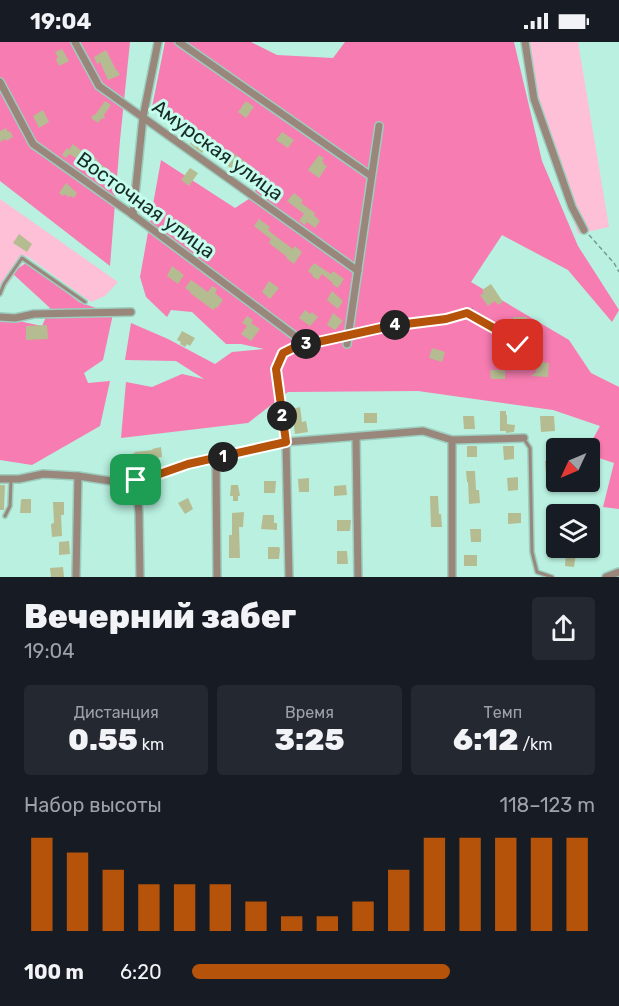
<!DOCTYPE html>
<html lang="ru">
<head>
<meta charset="utf-8">
<style>
	:root { --surface:#171b24; --page:#242831; --text:#f1f3f6; --muted:#9ea1a6; --accent:#b45309 }
	body { margin:0; font-family:Rubik,sans-serif; background:var(--page); color:var(--text); height:100vh; display:flex; flex-direction:column; font-size:22px; white-space:nowrap }
	* { box-sizing:border-box; margin:0 }
	p { font-size:20px; color:var(--muted) }
	.icon { flex:none; width:33px; height:33px; fill:none; stroke:currentColor; stroke-width:2; stroke-linecap:round; stroke-linejoin:round }
	.map { position:relative; height:535px; overflow:hidden }
	.side { display:flex; flex-direction:column; background:var(--surface); flex:1 }
	.side>* { flex:none }
	.needle { width:39px; rotate:226deg }
	.controls { position:absolute; left:546px; top:396px; display:grid; gap:12px }
	.controls a { display:grid; place-items:center; width:54px; height:54px; border-radius:6px; background:var(--surface); box-shadow:0 2px 4px #0004; font-size:30px }
	.pin { position:absolute; display:grid; place-items:center; width:51px; height:51px; color:#fff; margin:-26px; border-radius:12px; box-shadow:0 3px 9px #0006 }
	.km { position:absolute; width:30px; height:30px; margin:-15px; border-radius:50%; background:#222; color:#fff; font-size:16px; line-height:30px; text-align:center }
	.round { display:grid; place-items:center; flex:none; width:63px; height:63px; border-radius:6px; background:var(--page) }
	.summary { display:flex; align-items:center; justify-content:space-between; height:102px; padding:0 24px }
	h1 { font-size:33px; font-weight:800; line-height:45px }
	.metrics { display:grid; grid-template-columns:repeat(3,1fr); gap:9px; height:102px; padding:6px 24px }
	.metrics div { display:grid; align-content:center; border-radius:6px; background:var(--page); text-align:center }
	.metrics b { font-size:30px; font-weight:800 }
	.metrics small { font-size:16px; font-weight:400 }
	.metrics p { font-size:16px }
	.chart { height:168px; padding:12px 24px }
	.chart p { display:flex; justify-content:space-between }
	.chart svg { width:100%; height:108px; margin-top:6px; stroke:var(--accent); stroke-width:6 }
	ul { padding:0 24px; list-style:none; font-size:20px }
	li { display:grid; grid-template-columns:96px 72px 1fr; align-items:center; height:45px }
	li i { height:15px; border-radius:8px; background:var(--accent) }
	.status { display:flex; justify-content:space-between; align-items:center; height:42px; padding:0 30px; background:var(--surface); direction:ltr }
	.status svg { height:16px; fill:currentColor }
	.map>svg:first-child { display:block }
	.green { fill:#fdc0d7 }
	.forest { fill:#f77cb1 }
	.building { fill:#b6bc91 }
	.lines { fill:none; stroke-linecap:round; stroke-linejoin:round }
	.lane-casing { stroke:#9ccdbe; stroke-width:6 }
	.street-casing { stroke:#9ccdbe; stroke-width:10 }
	.path { stroke:#739b8f; stroke-width:1.5; stroke-dasharray:4.5 3; stroke-linecap:butt }
	.lane { stroke:#99877c; stroke-width:3 }
	.street { stroke:#99877c; stroke-width:7 }
	.route-casing { stroke:#fff; stroke-width:12 }
	.route { stroke:#b45309; stroke-width:8 }
	.labels { text-anchor:middle; dominant-baseline:central; stroke-width:6; stroke-linejoin:round; paint-order:stroke }
	.street-label { font-size:20px; fill:#162b25; stroke:#c6fded }
</style>
</head>
<body>
<div class="status"><b>19:04</b><svg viewBox="0 0 49 12"><path d="M0 12V9h3v3zM5 12V6h3v6zM10 12V3h3v9zM15 12V0h3v12zM26 1h20v11H26zM47 4h2v5h-2z"/></svg></div>
<div class="map">
<svg width="619" height="535" viewBox="0 0 619 535">
	<rect width="100%" height="100%" fill="#b9f0df"/>
	<g class="green">
		<path d="M523,0H578L609,185L578,192L537,72Z"/>
		<path d="M0,157L118,240L105,254L91,260L27,214L0,254Z"/>
	</g>
	<g class="forest">
		<path d="M0,0H130L120,98L110,224L0,139Z"/>
		<path d="M165,0H251L277,13L333,16L345,0H514L542,119L578,204L619,268L612,280L568,228L502,193L471,240L569,298L591,331L619,345V467L603,465L614,421L590,413V406H588L600,384L553,368L418,349L288,350L248,381L121,396L126,340L152,345L182,332L204,337L176,319L125,318L131,281L168,297L215,322L232,310L264,307L241,302H226L192,270L171,268L167,275L146,255L140,235L161,118L235,166L255,153L257,129L152,65Z"/>
		<path d="M27,220L79,260L113,272L103,318L84,331L88,341L110,339L100,384L32,423L0,418V275L42,284L50,266L12,231Z"/>
	</g>
	<g class="building">
		<path d="M62,7L69,19L59,24L56,17L58,15L55,10Z"/>
		<path d="M106,8L116,28H117L120,33L108,38L100,20L97,22L94,15Z"/>
		<path d="M105,59L111,63L104,73L105,76L101,77L98,81L91,76L94,72L95,73Z"/>
		<path d="M246,59L254,65L246,76L238,70Z"/>
		<path d="M43,68L49,80L39,86L33,74Z"/>
		<path d="M6,86L8,90L10,89L13,95L6,99L5,97L0,100V89Z"/>
		<path d="M282,90L294,98L288,106L276,98Z"/>
		<path d="M198,91L210,99L208,101L232,118L235,112L247,121L239,132L204,107L202,111L190,102Z"/>
		<path d="M73,102L89,115L90,113L98,118L97,120L108,127L106,130L109,131L104,139L99,136L100,134L96,132L97,130L84,122L85,121L69,112L66,116L62,113L67,106L69,108Z"/>
		<path d="M319,113L324,116L322,119L324,120L323,122L327,124L319,136L308,128Z"/>
		<path d="M190,126L198,131L189,144L181,138Z"/>
		<path d="M66,141L77,151L74,156L71,154L69,155L64,152L63,154L59,151Z"/>
		<path d="M294,151L303,158L301,161L315,171L314,173L320,179L315,186L307,180L305,183L299,179L304,172L287,159Z"/>
		<path d="M259,177L270,185L268,188L278,196L293,207L295,204L302,210L294,222L286,216L287,215L269,201L271,197L254,184Z"/>
		<path d="M175,182L182,188L186,182L190,185L182,197L171,188Z"/>
		<path d="M19,192L32,202L27,210L13,201Z"/>
		<path d="M314,221L331,232L333,229L344,237L338,246L332,242L333,241L322,232L318,238L312,234L313,233L308,229Z"/>
		<path d="M172,224L184,233L178,242L167,234Z"/>
		<path d="M191,238L208,250L212,244L217,247L215,251L223,258L217,266L216,265L213,268L190,251L191,250L185,246Z"/>
		<path d="M269,239L279,246L270,257L262,250Z"/>
		<path d="M491,242L503,260L498,263L495,259L488,264L480,253L484,251L482,248Z"/>
		<path d="M332,249L343,259L338,267L327,258Z"/>
		<path d="M305,268L310,272L312,270L318,275L310,284L299,276Z"/>
		<path d="M333,271L343,279L335,288L327,283Z"/>
		<path d="M247,274L253,278L251,281L260,287L251,299L241,292L247,284L242,281Z"/>
		<path d="M513,275H527V284L510,283L511,277H513Z"/>
		<path d="M47,283L48,297L26,298V284Z"/>
		<path d="M182,289L195,296L190,304L187,302L185,305L180,302L181,300L177,298Z"/>
		<path d="M529,294L540,295L538,309L527,308Z"/>
		<path d="M432,306L445,310L442,320L429,316Z"/>
		<path d="M538,320L549,321L548,335L531,334L536,330L537,324L535,322Z"/>
		<path d="M490,328H505V337H491Z"/>
		<path d="M300,365L302,380L306,379L308,390L295,392L293,376H290L289,368Z"/>
		<path d="M500,369H506V373H507V382L515,383L514,390L506,391V389H500Z"/>
		<rect x="364" y="371" width="13" height="10"/>
		<path d="M463,374H474L475,387H464Z"/>
		<path d="M540,374H554L555,389L541,390Z"/>
		<rect x="467" y="404" width="10" height="11"/>
		<path d="M503,404H514V417L504,418Z"/>
		<path d="M161,405L162,415L133,420L131,412L135,411L134,410L153,408L152,407Z"/>
		<path d="M555,418L556,431L546,432L545,419Z"/>
		<path d="M466,429H475L476,448H479L480,461L469,462L468,440H467Z"/>
		<path d="M518,435V448L508,449L507,436Z"/>
		<path d="M309,436V450H299L298,437Z"/>
		<path d="M264,439H276L275,451H264Z"/>
		<path d="M0,443H5L4,468H0Z"/>
		<path d="M231,443H238L240,454H238V459H233V454H230Z"/>
		<path d="M346,443L347,453L334,454V444Z"/>
		<path d="M430,454H438L439,472H441L442,485H431Z"/>
		<path d="M188,456L193,467L185,472L178,461Z"/>
		<path d="M22,457H31V471H20L21,458Z"/>
		<path d="M53,460H64V473H61L62,494L52,495L51,482L54,481Z"/>
		<path d="M244,470L243,485H239L240,516H229V493H232V471Z"/>
		<path d="M508,471H521V481L508,482Z"/>
		<path d="M263,473H274V481H277V488L261,487Z"/>
		<path d="M337,478H351L350,489H337Z"/>
		<path d="M470,487H481V500H471Z"/>
		<path d="M69,499L70,512L59,513V500Z"/>
		<path d="M268,505H279L280,507L279,517H268Z"/>
		<path d="M337,509H347L348,522H337Z"/>
		<path d="M566,510L576,511L574,525L565,524Z"/>
		<rect x="464" y="513" width="13" height="11"/>
		<path d="M63,525L64,535H51L50,526Z"/>
	</g>
	<g class="lines">
		<defs>
			<g id="lane">
				<path d="M0,252L4,242L22,216L85,260"/>
				<path d="M524,397L530,406L532,510L537,530L552,535"/>
				<path d="M5,474L10,464L11,438"/>
			</g>
			<g id="street">
				<path d="M75,0L99,44L358,229"/>
				<path d="M179,0L371,134"/>
				<path d="M525,0L534,57L572,165L584,188"/>
				<path d="M0,40L33,102L133,173L295,294"/>
				<path d="M133,173L143,75L158,0"/>
				<path d="M0,275L15,276L34,272L131,270"/>
				<path d="M347,302L379,84"/>
				<path d="M278,345L286,400L289,535"/>
				<path d="M356,395L358,535"/>
				<path d="M216,417L217,535"/>
				<path d="M0,437H19L43,432L78,434L124,441L151,435L188,422L286,400L423,389L452,398L524,396"/>
				<path d="M136,438L139,471L140,535"/>
				<path d="M76,535L78,434"/>
				<path d="M452,535V398"/>
				<path d="M606,535L619,530"/>
			</g>
		</defs>
		<use href="#lane" class="lane-casing"/>
		<use href="#street" class="street-casing"/>
		<g class="path">
			<path d="M589,193L614,221L619,230"/>
			<path d="M468,272L515,298L518,303"/>
			<path d="M354,292C366,289 378,286 391,284C413,280 458,280 473,266"/>
			<path d="M277,338C276,329 277,317 284,310C293,302 328,298 340,295"/>
		</g>
		<use href="#lane" class="lane"/>
		<use href="#street" class="street"/>
	</g>
	<g class="lines">
		<defs>
			<path id="route" d="M136,438L151,435L188,422L286,400L276,327L283,311L295,305L390,284L446,277L467,271L515,298L518,303"/>
		</defs>
		<use href="#route" class="route-casing"/>
		<use href="#route" class="route"/>
	</g>
	<g class="labels">
		<g class="street-label">
			<text transform="translate(218 108) rotate(36)">Амурская улица</text>
			<text transform="translate(146 163) rotate(36)">Восточная улица</text>
		</g>
	</g>
</svg>
<div class="controls">
<a><svg class="needle" viewBox="-14 -14 28 28"><path d="M0-13l5 13h-10z" fill="#e53935"/><path d="M0 13l5-13h-10z" fill="#9ea1a6"/></svg></a>
<a><svg class="icon" aria-label="layers" viewBox="0 0 24 24"><path d="M12 4l9 5-9 5-9-5zM3 14l9 5 9-5"/></svg></a>
</div>
<div class="pin" style="left:136px;top:438px;background:#1e9e55"><svg class="icon" aria-label="arrive" viewBox="0 0 24 24"><path d="M6 21V4h12l-3 4 3 4H6"/></svg></div>
<div class="pin" style="left:518px;top:303px;background:#d93025"><svg class="icon" aria-label="check" viewBox="0 0 24 24"><path d="M5 12l5 5 9-10"/></svg></div>
<b class="km" style="left:223px;top:415px">1</b>
<b class="km" style="left:282px;top:374px">2</b>
<b class="km" style="left:306px;top:302px">3</b>
<b class="km" style="left:395px;top:283px">4</b>
</div>
<section class="side">
<div class="summary"><div><h1>Вечерний забег</h1><p>19:04</p></div><a class="round"><svg class="icon" aria-label="share" viewBox="0 0 24 24"><path d="M12 15V3M7 8l5-5 5 5M5 13v7h14v-7"/></svg></a></div>
<div class="metrics">
<div><p>Дистанция</p><b>0.55<small> km</small></b></div>
<div><p>Время</p><b>3:25</b></div>
<div><p>Темп</p><b>6:12<small> /km</small></b></div>
</div>
<div class="chart"><p><span>Набор высоты</span>118–123 m</p>
<svg viewBox="0 0 160 44" preserveAspectRatio="none"><path d="M5 44V6M15 44V12M25 44V19M35 44V25M45 44V25M55 44V25M65 44V32M75 44V38M85 44V38M95 44V32M105 44V19M115 44V6M125 44V6M135 44V6M145 44V6M155 44V6"/></svg>
</div>
<ul>
<li><b>100 m</b>6:20<i style="width:64%"></i></li>
</ul>
</section>
</body>
</html>
